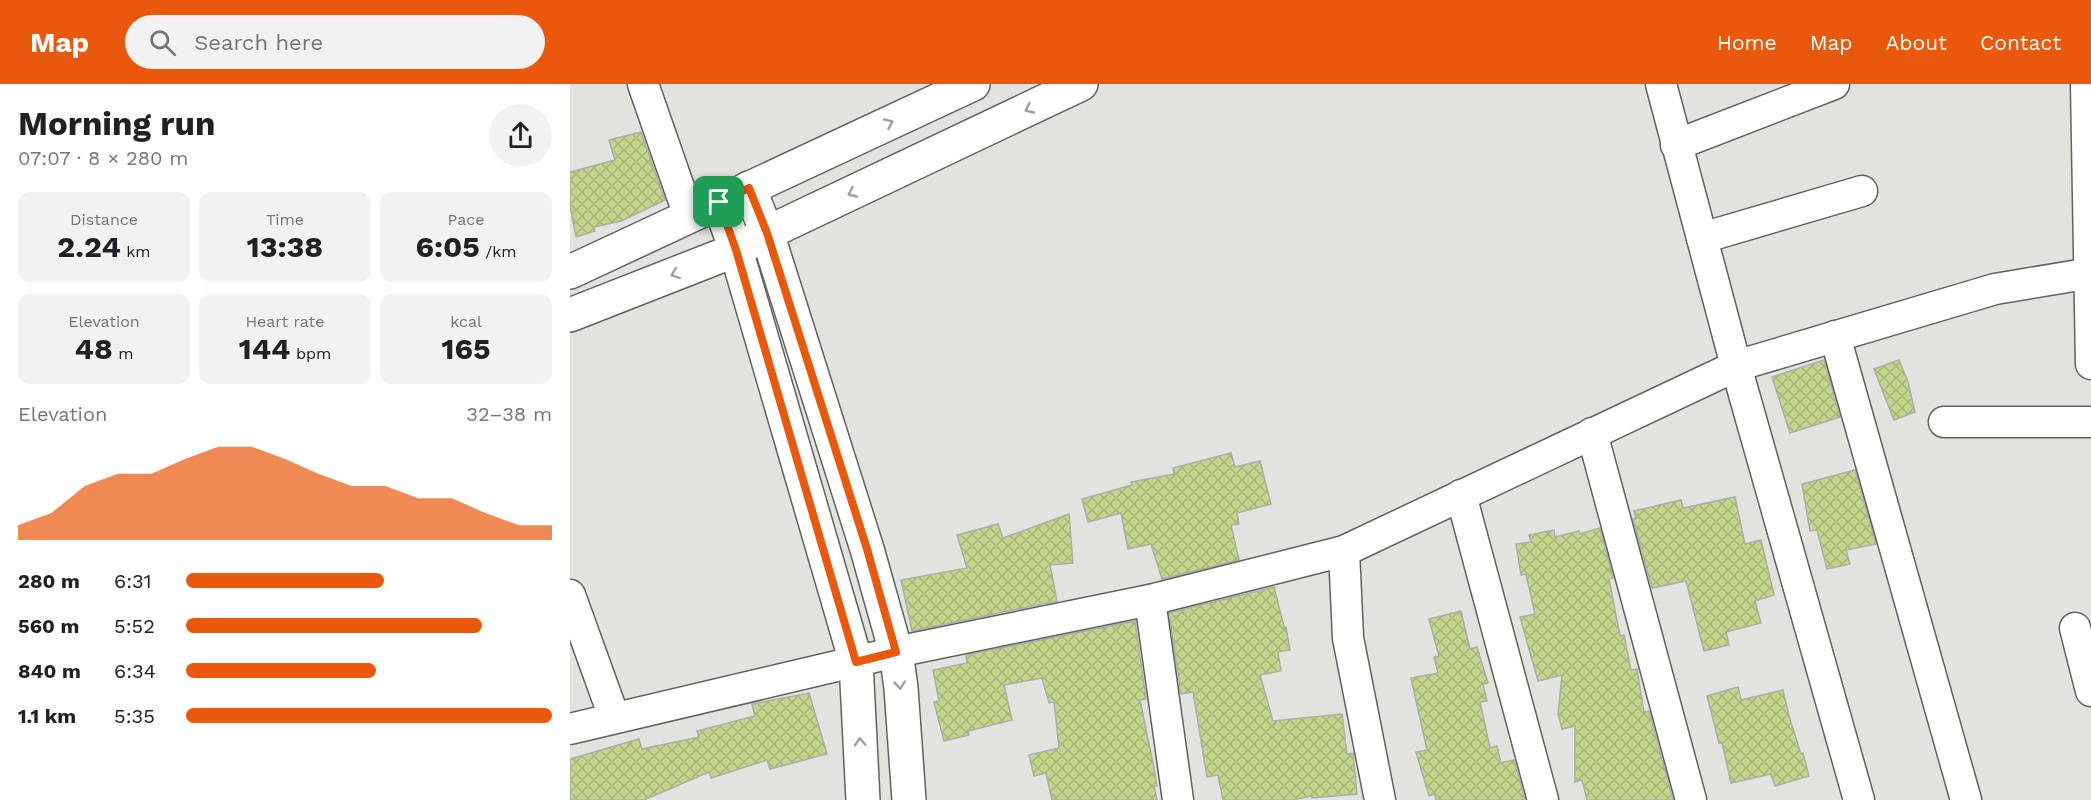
<!DOCTYPE html>
<html lang="en">
<head>
<meta charset="utf-8">
<style>
	:root { --surface:#fff; --page:#f2f2f2; --text:#202124; --muted:#757577; --accent:#ea580c }
	body { margin:0; font-family:"Work Sans",sans-serif; background:var(--page); color:var(--text); height:100vh; display:flex; flex-direction:column; font-size:22px; white-space:nowrap }
	* { box-sizing:border-box; margin:0 }
	p { font-size:20px; color:var(--muted) }
	.icon { flex:none; width:33px; height:33px; fill:none; stroke:currentColor; stroke-width:2; stroke-linecap:round; stroke-linejoin:round }
	.map { position:relative; flex:1; overflow:hidden }
	.drawer { display:flex; flex-direction:column; background:var(--surface); width:570px }
	.drawer>* { flex:none }
	.pin { position:absolute; display:grid; place-items:center; width:51px; height:51px; color:#fff; margin:-26px; border-radius:12px; box-shadow:0 3px 9px #0006 }
	.round { display:grid; place-items:center; flex:none; width:63px; height:63px; border-radius:32px; background:var(--page) }
	.overview { display:flex; align-items:center; justify-content:space-between; height:102px; padding:0 18px }
	h1 { font-size:33px; font-weight:700; line-height:45px }
	.figures { display:grid; grid-template-columns:repeat(3,1fr); gap:9px; height:102px; padding:6px 18px }
	.figures div { display:grid; align-content:center; border-radius:12px; background:var(--page); text-align:center }
	.figures b { font-size:30px; font-weight:700 }
	.figures small { font-size:16px; font-weight:400 }
	.figures p { font-size:16px }
	.chart { height:168px; padding:12px 18px }
	.chart p { display:flex; justify-content:space-between }
	.chart svg { width:100%; height:108px; margin-top:6px; fill:var(--accent); opacity:.7 }
	ul { padding:0 18px; list-style:none; font-size:20px }
	li { display:grid; grid-template-columns:96px 72px 1fr; align-items:center; height:45px }
	li i { height:15px; border-radius:8px; background:var(--accent) }
	header { display:flex; align-items:center; gap:36px; box-sizing:border-box; height:84px; padding:0 30px; background:var(--accent); color:#fff }
	header strong { font-size:28px }
	nav { display:flex; gap:33px; margin-inline-start:auto; font-size:21px }
	.search { width:420px; height:54px; background:var(--page); display:flex; align-items:center; gap:15px; box-sizing:border-box; padding:0 21px; border-radius:33px; color:var(--muted); font-size:22px }
	main { display:flex; flex:1; min-height:0 }
	.map>svg:first-child { display:block }
	.building { fill:url(#building-cross-hatch); stroke:#adaeab; stroke-width:1.5 }
	.lines { fill:none; stroke-linecap:round; stroke-linejoin:round }
	.minor-casing { stroke:#61625f; stroke-width:33 }
	.tertiary-casing { stroke:#61625f; stroke-width:36 }
	.minor { stroke:#fff; stroke-width:30 }
	.tertiary { stroke:#fff; stroke-width:33 }
	.oneway { stroke:#9f9f9e }
	.route-casing { stroke:#fff; stroke-width:12 }
	.route { stroke:#ea580c; stroke-width:8 }
</style>
</head>
<body>
<header>
<strong>Map</strong>
<div class="search"><svg class="icon" aria-label="search" viewBox="0 0 24 24"><circle cx="10" cy="10" r="6"/><path d="M15 15l6 6"/></svg>Search here</div>
<nav><a>Home</a><a>Map</a><a>About</a><a>Contact</a></nav>
</header>
<main>
<section class="drawer">
<div class="overview"><div><h1>Morning run</h1><p>07:07 · 8 × 280 m</p></div><a class="round"><svg class="icon" aria-label="share" viewBox="0 0 24 24"><path d="M12 15V3M7 8l5-5 5 5M5 13v7h14v-7"/></svg></a></div>
<div class="figures">
<div><p>Distance</p><b>2.24<small> km</small></b></div>
<div><p>Time</p><b>13:38</b></div>
<div><p>Pace</p><b>6:05<small> /km</small></b></div>
</div>
<div class="figures">
<div><p>Elevation</p><b>48<small> m</small></b></div>
<div><p>Heart rate</p><b>144<small> bpm</small></b></div>
<div><p>kcal</p><b>165</b></div>
</div>
<div class="chart"><p><span>Elevation</span>32–38 m</p>
<svg viewBox="0 0 160 44" preserveAspectRatio="none"><path d="M0 44V38L10 33L20 22L30 17L40 17L50 11L60 6L70 6L80 11L90 17L100 22L110 22L120 27L130 27L140 33L150 38L160 38V44z"/></svg>
</div>
<ul>
<li><b>280 m</b>6:31<i style="width:54%"></i></li>
<li><b>560 m</b>5:52<i style="width:81%"></i></li>
<li><b>840 m</b>6:34<i style="width:52%"></i></li>
<li><b>1.1 km</b>5:35<i style="width:100%"></i></li>
</ul>
</section>
<div class="map">
<svg width="1521" height="716" viewBox="0 0 1521 716">
	<defs>
		<pattern id="building-cross-hatch" width="8" height="8" patternUnits="userSpaceOnUse" patternTransform="scale(1.5)"><rect width="8" height="8" fill="#c3d58a"/><path d="M0 0l8 8M0 8l8-8" fill="none" stroke="#a8b777"/></pattern>
	</defs>
	<rect width="100%" height="100%" fill="#e2e3df"/>
	<g class="building">
		<path d="M71,48L95,116L51,137L24,143L25,147L6,153L0,122V88L45,76L39,56Z"/>
		<path d="M1254,276L1270,333L1220,349L1202,293Z"/>
		<path d="M1329,276L1338,298L1345,328L1324,336L1304,285Z"/>
		<path d="M661,369L665,383L690,377L701,420L667,429L669,440L661,441L669,476L592,495L581,460L558,465L551,429L518,438L512,415L562,401L561,398L604,390L603,384Z"/>
		<path d="M1285,386L1306,460L1276,466L1280,480L1257,485L1247,446L1240,447L1232,400Z"/>
		<path d="M1165,413L1175,460L1191,456L1204,511L1185,517L1191,539L1156,548L1159,561L1134,567L1116,497L1082,504L1063,435L1066,434L1064,427L1111,416L1113,424Z"/>
		<path d="M499,430L503,479L480,481L487,517L342,547L331,496L397,484L387,451L428,440L433,454Z"/>
		<path d="M1030,444L1043,494L1039,495L1050,552L1054,551L1061,586L1067,585L1074,628L1079,627L1103,716H1017L1012,696L1005,698V642L992,645L988,630L992,591L968,597L950,533L965,530L956,490L951,491L946,460L961,458L959,451L984,446L985,453L1009,447L1010,450Z"/>
		<path d="M704,503L714,543H716L720,566L708,568L711,587L690,591L703,637L772,630L777,670L783,669L787,710L742,714V712L722,716H653L648,691L637,693L623,608L611,610L599,529Z"/>
		<path d="M891,527L900,565L907,563L918,599L913,600L917,617L910,618L920,664L927,662L931,679L944,676L955,716H866L865,710L859,712L846,668L857,666L841,594L868,589L864,573L869,572L859,535Z"/>
		<path d="M565,537L576,615L570,616L584,684L587,702H584L587,716H482L476,689L464,692L459,671L489,664L484,618L479,619L472,594L434,601L442,636L398,647L399,651L374,657L364,618L369,617L363,586L397,579L396,571Z"/>
		<path d="M1168,603L1171,616L1213,606L1219,632L1231,670L1233,669L1239,692L1205,702L1201,690L1161,699L1152,659H1149L1137,612Z"/>
		<path d="M239,609L257,670L200,685L197,676L141,694L139,688L74,716H0V675L69,655L72,665L129,653L127,647L185,632L182,620Z"/>
	</g>
	<g class="lines">
		<defs>
			<g id="minor">
				<path d="M73,0L119,132"/>
				<path d="M1091,0L1166,282L1289,716"/>
				<path d="M1516,0L1521,280"/>
				<path d="M1106,61L1264,0"/>
				<path d="M1132,154L1292,107"/>
				<path d="M1265,252L1396,716"/>
				<path d="M1374,338H1521"/>
				<path d="M1022,349L1121,716"/>
				<path d="M891,411L973,716"/>
				<path d="M774,467L778,554L810,716"/>
				<path d="M0,511L44,633"/>
				<path d="M580,516L608,716"/>
				<path d="M1505,544L1521,607"/>
				<path d="M0,645L326,568L580,516L774,467L1166,282L1425,205L1521,189"/>
			</g>
			<g id="tertiary">
				<path d="M179,104L197,149L297,465L326,568L331,604L339,716"/>
				<path d="M149,118L166,166L286,578L293,716"/>
				<path d="M0,188L403,0"/>
				<path d="M0,231L166,166L197,149L511,0"/>
			</g>
		</defs>
		<use href="#minor" class="minor-casing"/>
		<use href="#tertiary" class="tertiary-casing"/>
		<use href="#minor" class="minor"/>
		<use href="#tertiary" class="tertiary"/>
	</g>
	<defs><path id="oneway-chevron" d="M-2-3.5L2.5 0L-2 3.5" fill="none" stroke-width="1.6" stroke-linecap="round" stroke-linejoin="round" transform="scale(1.5)"/></defs>
	<g class="oneway">
		<use href="#oneway-chevron" transform="translate(459 25) rotate(155)"/>
		<use href="#oneway-chevron" transform="translate(319 39) rotate(-25)"/>
		<use href="#oneway-chevron" transform="translate(282 109) rotate(155)"/>
		<use href="#oneway-chevron" transform="translate(105 190) rotate(159)"/>
		<use href="#oneway-chevron" transform="translate(330 601) rotate(84)"/>
		<use href="#oneway-chevron" transform="translate(290 658) rotate(-93)"/>
	</g>
	<g class="lines">
		<defs>
			<path id="route" d="M179,104L197,149L297,465L326,568L286,578L166,166L149,118Z"/>
		</defs>
		<use href="#route" class="route-casing"/>
		<use href="#route" class="route"/>
	</g>
</svg>
<div class="pin" style="left:149px;top:118px;background:#1e9e55"><svg class="icon" aria-label="arrive" viewBox="0 0 24 24"><path d="M6 21V4h12l-3 4 3 4H6"/></svg></div>
</div>
</main>
</body>
</html>
